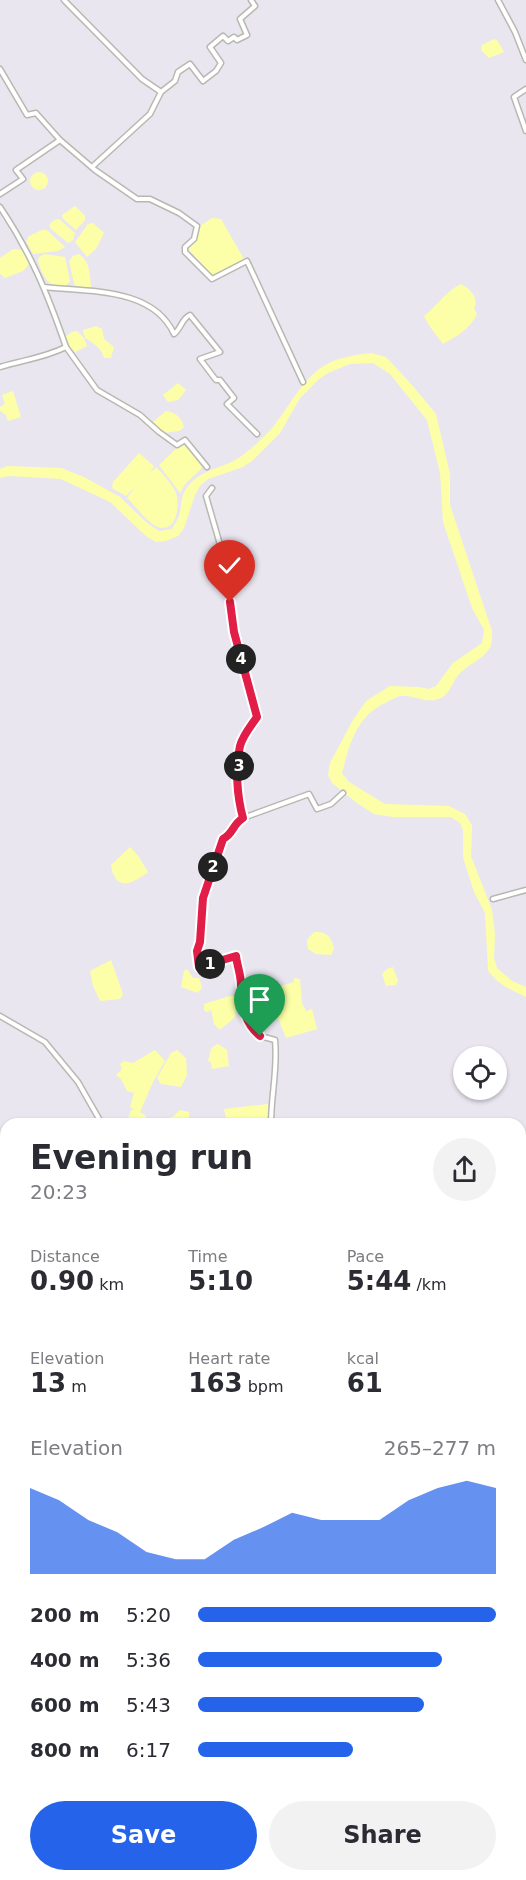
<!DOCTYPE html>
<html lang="en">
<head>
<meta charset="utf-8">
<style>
	:root { --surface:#fff; --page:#f2f2f3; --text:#2b2b33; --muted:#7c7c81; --accent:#2563eb }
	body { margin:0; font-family:"DejaVu Sans",sans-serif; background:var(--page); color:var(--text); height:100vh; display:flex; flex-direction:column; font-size:22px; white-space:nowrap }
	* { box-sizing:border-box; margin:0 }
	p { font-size:20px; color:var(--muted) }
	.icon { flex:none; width:33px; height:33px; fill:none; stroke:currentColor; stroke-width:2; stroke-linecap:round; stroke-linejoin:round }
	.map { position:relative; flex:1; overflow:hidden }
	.sheet { position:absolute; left:0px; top:1118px; width:526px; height:764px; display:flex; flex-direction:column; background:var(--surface); border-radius:18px 18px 0 0; box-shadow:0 2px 4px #0004 }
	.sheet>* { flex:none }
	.fabs { position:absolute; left:453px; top:1046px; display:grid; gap:12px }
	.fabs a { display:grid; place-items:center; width:54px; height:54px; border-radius:50%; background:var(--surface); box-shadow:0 2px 4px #0004; font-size:30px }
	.pin { position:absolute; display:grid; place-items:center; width:51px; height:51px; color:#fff; margin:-62px -26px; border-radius:50% 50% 50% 0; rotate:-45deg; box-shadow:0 0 6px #0007 }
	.pin .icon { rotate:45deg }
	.km { position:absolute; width:30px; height:30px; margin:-15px; border-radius:50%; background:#222; color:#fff; font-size:16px; line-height:30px; text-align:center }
	.round { display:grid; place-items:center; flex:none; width:63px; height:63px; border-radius:32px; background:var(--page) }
	.summary { display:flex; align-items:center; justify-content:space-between; height:102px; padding:0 30px }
	h1 { font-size:33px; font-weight:700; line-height:45px }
	.figures { display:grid; grid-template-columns:repeat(3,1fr); gap:9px; height:102px; padding:6px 30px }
	.figures div { display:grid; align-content:center }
	.figures b { font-size:26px; font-weight:700 }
	.figures small { font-size:16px; font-weight:400 }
	.figures p { font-size:16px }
	.chart { height:168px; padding:12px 30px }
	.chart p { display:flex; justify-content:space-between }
	.chart svg { width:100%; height:108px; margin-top:6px; fill:var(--accent); opacity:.7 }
	.cta { display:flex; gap:12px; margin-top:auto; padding:12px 30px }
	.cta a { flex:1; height:69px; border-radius:36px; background:var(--accent); color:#fff; font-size:24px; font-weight:700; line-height:69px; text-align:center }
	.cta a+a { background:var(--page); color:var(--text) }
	ul { padding:0 30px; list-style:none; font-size:20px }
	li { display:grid; grid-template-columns:96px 72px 1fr; align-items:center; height:45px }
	li i { height:15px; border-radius:8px; background:var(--accent) }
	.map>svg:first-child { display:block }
	.water { fill:#fcffa7 }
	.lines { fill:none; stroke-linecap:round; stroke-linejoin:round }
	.canal { stroke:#fcffa7; stroke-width:4 }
	.street-casing { stroke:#b7b9b1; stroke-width:7 }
	.secondary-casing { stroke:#babbb2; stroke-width:8 }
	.street { stroke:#fff; stroke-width:4 }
	.secondary { stroke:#fff; stroke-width:5 }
	.route-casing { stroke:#fff; stroke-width:12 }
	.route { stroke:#e11d48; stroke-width:8 }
</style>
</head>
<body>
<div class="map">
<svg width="526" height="1880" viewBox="0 0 526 1880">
	<rect width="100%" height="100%" fill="#eae6f0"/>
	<g class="water">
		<path d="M494,39L497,40L504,52L489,58L481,50L482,45Z"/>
		<circle cx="39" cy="181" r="9"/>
		<path d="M75,206L85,216V220L76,230L63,219L62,215Z"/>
		<path d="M212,218L221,219L244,259L215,275H212L189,250V247L197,239L200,226Z"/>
		<path d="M59,219L75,233L73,240L68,243L50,228V224L54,220Z"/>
		<path d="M93,223L104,233L96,249L87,257L75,242L88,224Z"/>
		<path d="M42,230H47L65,247L58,251L33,254L26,241L29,236Z"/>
		<path d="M13,249L23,250L30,263L23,271L5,278L0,274V258Z"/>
		<path d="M45,254L65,257L70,281L66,286C50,291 41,274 38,260L39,257Z"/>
		<path d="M79,254C90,261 90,275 91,287L87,288L75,286L74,283L69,261L73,256Z"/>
		<path d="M461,284C470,289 480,298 474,309L477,314C470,329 457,336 443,344L430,327L424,316C436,307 447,290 461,284Z"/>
		<path d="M96,326L102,329L104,339L114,347L111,358H104C102,348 92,342 85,338L83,330Z"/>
		<path d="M77,331L84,338L87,346L75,352L68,345L65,337L72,332Z"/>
		<path d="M371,353L386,357L412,385L436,414L450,474V505L492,631C492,637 493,644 489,649C482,660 470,663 461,672C453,679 451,693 441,698C427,705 414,694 400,696C396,697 391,700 387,702C356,716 350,743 342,773L349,782L385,804L449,806L465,814L472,825L471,856L492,910L495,935L494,958L497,968L512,981L526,987V997C511,990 497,984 488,970L485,913L474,892L466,867L463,857V830L460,823L451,817H393L374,814L357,803L332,783L328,775L330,763L353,720L366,701L390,686L419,687L428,689L436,686L453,663L482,643L484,630L472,608L443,522L440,473L427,420L390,374L373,363L350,364L328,373L318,380L300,398L280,433L252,461L243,467L208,479L200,486L195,495L184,528L178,536L166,541L156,542L146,536L110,502L61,479L9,476L0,478V469L7,466L61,468L84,477L120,497L147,523L159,531L172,529C174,525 177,521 179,516C182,506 180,496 188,486C204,467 225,469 243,455C254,447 264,437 273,427C290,406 302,378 327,364C340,357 356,355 371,353Z"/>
		<path d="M178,383L186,390L178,400L168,402L163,395Z"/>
		<path d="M13,391L21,417L8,421L6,415L0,411V407L5,404L2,395Z"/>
		<path d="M166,411C175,412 182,418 184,427L179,431L163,433L153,422Z"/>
		<path d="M182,443L189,449L203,467L185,484L180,493L159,465Z"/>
		<path d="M139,453L154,466L150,473L156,467L159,470C164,475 174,487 176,493C180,505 177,533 158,527C146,522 136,506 127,498L135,487L126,496L112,488L113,482Z"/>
		<path d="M130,847L139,857L148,872C133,884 115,892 111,865Z"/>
		<path d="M314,932C327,931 331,937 334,948L331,955L316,954L308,949L307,940Z"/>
		<path d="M111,960L123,994L120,999L100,1001L93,986L90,971Z"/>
		<path d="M393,967L398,981L396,985L386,986L382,974L387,969Z"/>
		<path d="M187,969L193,978H199L202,987L198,993L181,987L184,971Z"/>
		<path d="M294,978L300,979L302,1003L306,1011L312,1009L317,1029L286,1038L276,1013L272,989L294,982Z"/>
		<path d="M267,987L275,1019L262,1026L251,991Z"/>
		<path d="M230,996H236L235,1017L220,1030L214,1024L211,1010L207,1012L204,1010V1004Z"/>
		<path d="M218,1044L227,1050L229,1066L212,1069L211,1063L208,1060C212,1052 208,1048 218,1044Z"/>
		<path d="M155,1050L165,1061L153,1082L140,1112L146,1116L147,1123H127L131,1110H135L130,1107L134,1093L127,1091L121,1079L116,1075L122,1069L120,1064L124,1061L133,1063Z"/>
		<path d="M177,1050L186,1058L187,1075L181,1087L161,1084L157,1078L171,1053Z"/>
		<path d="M268,1104L269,1123H227L224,1109Z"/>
		<path d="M180,1110L189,1112V1123H161L163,1120L174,1116Z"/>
	</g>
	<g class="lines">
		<path class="canal" d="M520,1865L526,1876"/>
		<defs>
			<g id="street">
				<path d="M64,0L142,79L161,92"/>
				<path d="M498,0L515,32L526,60"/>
				<path d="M0,69L27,115L36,113L60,140"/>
				<path d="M526,89L514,97L526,131"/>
				<path d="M92,167L150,114L161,92L175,81L178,72L190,64L203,81L216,71L221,63L210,47L223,36L228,41L234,37L237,40L247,35L240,19L255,6L251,0"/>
				<path d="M0,194L23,179L16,170L60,140L95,170L137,199H150L179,213L197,226L194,239L185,247V252L212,279L247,261L303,382"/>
				<path d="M0,207C31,253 48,295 66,347C44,358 23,360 0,367"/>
				<path d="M44,287C88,292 153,287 174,334C181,329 182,318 190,315L220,352L200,359L216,380H220L234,398L227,404L257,434"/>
				<path d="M66,347L97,390L140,415L159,432L177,445L185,440L207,467"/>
				<path d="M212,488L206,496L221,548L234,632L257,710C257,723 245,732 241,743C234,764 238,798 243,818C232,825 234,833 223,839L203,898L200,942L197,951L199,967L236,956L242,984V1009L254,1031L260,1036L275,1040C278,1068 271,1095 271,1124"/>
				<path d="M243,818L309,794L317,809L331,804L343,793"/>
				<path d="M493,899L526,890"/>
				<path d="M0,1016L45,1042L78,1082L102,1124"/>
				<path d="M520,1312L526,1307"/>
				<path d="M520,1330L526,1337"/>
				<path d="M520,1358L526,1353"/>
				<path d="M520,1560L526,1574"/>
				<path d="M349,1880L359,1875"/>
			</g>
			<g id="secondary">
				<path d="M0,1403L6,1404"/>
				<path d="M291,1875L292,1880"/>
			</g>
		</defs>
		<use href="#street" class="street-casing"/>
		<use href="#secondary" class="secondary-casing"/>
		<use href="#street" class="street"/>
		<use href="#secondary" class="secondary"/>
	</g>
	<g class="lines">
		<defs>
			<path id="route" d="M230,602L234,632L257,717C251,726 243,735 240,746C235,769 237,796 243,818C232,825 234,833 223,839L203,898L200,942L197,951L199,967L236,956C237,965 241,975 241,985C242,1005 244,1023 260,1036"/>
		</defs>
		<use href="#route" class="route-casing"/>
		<use href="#route" class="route"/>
	</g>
</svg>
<div class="fabs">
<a><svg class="icon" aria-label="locate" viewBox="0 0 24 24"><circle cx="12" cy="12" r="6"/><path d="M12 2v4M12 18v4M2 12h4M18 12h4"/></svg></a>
</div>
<div class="pin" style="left:260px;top:1036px;background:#1e9e55"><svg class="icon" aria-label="arrive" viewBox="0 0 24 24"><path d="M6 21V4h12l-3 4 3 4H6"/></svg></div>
<div class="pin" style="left:230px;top:602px;background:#d93025"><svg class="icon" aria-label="check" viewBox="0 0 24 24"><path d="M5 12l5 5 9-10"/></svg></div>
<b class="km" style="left:210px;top:964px">1</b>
<b class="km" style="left:213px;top:867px">2</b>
<b class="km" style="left:239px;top:766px">3</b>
<b class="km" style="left:241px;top:659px">4</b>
<section class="sheet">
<div class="summary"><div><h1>Evening run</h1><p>20:23</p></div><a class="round"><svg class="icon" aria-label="share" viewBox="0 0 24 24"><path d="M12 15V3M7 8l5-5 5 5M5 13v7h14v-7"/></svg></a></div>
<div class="figures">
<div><p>Distance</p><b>0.90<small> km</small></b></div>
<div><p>Time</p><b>5:10</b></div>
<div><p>Pace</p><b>5:44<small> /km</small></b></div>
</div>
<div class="figures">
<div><p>Elevation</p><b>13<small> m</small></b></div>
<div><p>Heart rate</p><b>163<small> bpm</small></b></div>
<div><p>kcal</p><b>61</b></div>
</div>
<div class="chart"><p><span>Elevation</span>265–277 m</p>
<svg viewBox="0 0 160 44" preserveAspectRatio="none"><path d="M0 44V9L10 14L20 22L30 27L40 35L50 38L60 38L70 30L80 25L90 19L100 22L110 22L120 22L130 14L140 9L150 6L160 9V44z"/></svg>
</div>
<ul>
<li><b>200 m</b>5:20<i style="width:100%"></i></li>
<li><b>400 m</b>5:36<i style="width:82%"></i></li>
<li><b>600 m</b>5:43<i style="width:76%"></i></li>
<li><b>800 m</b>6:17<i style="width:52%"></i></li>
</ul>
<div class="cta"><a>Save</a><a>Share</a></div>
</section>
</div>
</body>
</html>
